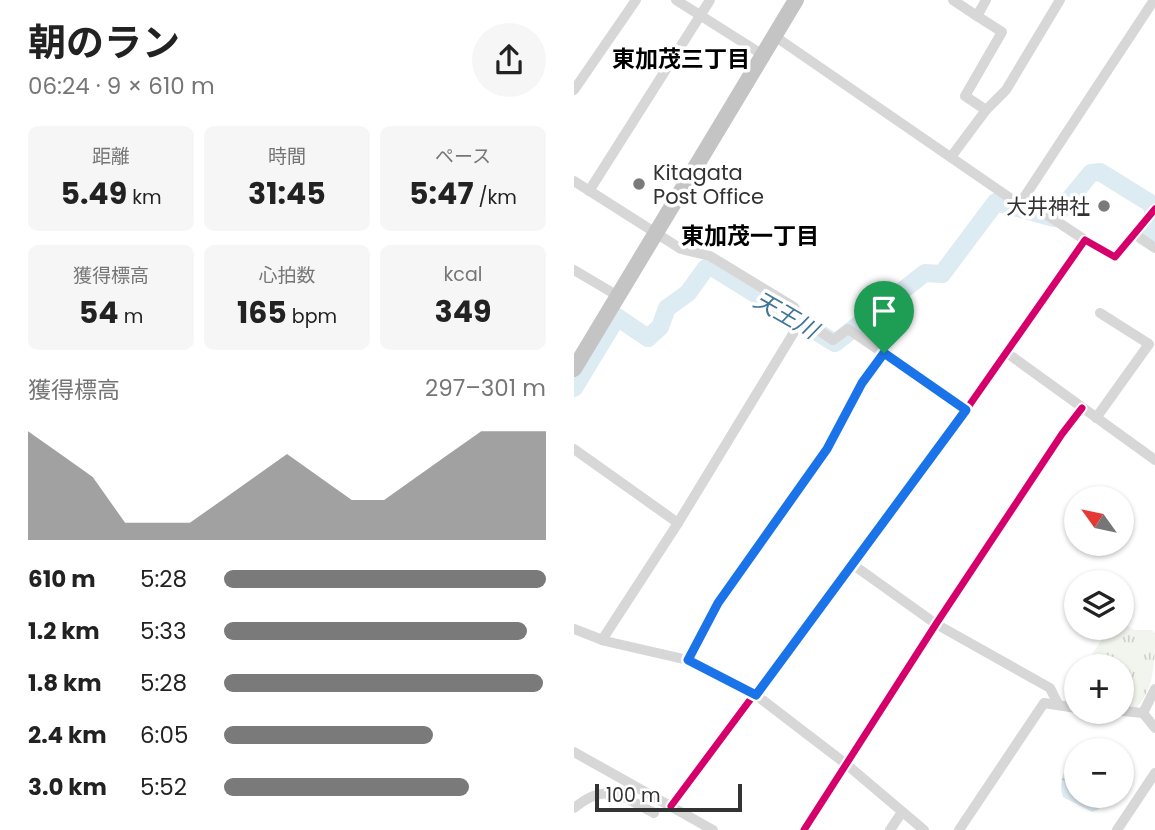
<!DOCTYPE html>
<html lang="ja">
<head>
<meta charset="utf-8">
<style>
	:root { --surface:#fff; --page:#f6f6f6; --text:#222; --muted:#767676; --accent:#7a7a7a }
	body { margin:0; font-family:Poppins,"Noto Sans JP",sans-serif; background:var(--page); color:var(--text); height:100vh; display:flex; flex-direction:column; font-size:26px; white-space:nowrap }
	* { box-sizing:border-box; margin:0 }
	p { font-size:23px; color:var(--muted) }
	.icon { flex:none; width:38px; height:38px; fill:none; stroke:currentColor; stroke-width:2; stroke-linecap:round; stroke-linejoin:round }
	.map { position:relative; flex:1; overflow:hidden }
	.panel { display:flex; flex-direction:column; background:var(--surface); width:574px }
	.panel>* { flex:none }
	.needle { width:46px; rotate:303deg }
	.buttons { position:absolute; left:490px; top:486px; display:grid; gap:14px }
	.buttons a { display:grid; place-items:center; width:70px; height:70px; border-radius:50%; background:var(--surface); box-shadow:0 2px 5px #0004; font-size:35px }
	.scale { position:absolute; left:21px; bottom:18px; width:147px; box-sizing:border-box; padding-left:7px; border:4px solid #333; border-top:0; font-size:19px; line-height:24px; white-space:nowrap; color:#333; -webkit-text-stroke:5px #fff; paint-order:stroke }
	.pin { position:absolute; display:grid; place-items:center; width:60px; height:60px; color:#fff; margin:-72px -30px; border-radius:50% 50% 50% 0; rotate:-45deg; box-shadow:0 0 7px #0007 }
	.pin .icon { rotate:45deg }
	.round { display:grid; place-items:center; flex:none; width:74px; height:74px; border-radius:37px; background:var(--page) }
	.head { display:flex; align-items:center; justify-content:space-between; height:119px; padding:0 28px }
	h1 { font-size:38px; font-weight:700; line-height:52px }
	.metrics { display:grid; grid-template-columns:repeat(3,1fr); gap:10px; height:119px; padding:7px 28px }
	.metrics div { display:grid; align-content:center; border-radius:10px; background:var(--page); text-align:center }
	.metrics b { font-size:30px; font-weight:700 }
	.metrics small { font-size:19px; font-weight:400 }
	.metrics p { font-size:19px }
	.chart { height:196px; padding:14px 28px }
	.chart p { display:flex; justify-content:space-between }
	.chart svg { width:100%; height:126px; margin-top:7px; fill:var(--accent); opacity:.7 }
	ul { padding:0 28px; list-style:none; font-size:23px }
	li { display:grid; grid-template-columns:112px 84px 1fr; align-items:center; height:52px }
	li i { height:18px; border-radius:9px; background:var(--accent) }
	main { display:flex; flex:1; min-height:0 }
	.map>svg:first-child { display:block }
	.grass { fill:url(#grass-tufts) }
	.water { fill:url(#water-ripples) }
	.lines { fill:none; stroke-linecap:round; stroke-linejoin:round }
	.river { stroke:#ddebf3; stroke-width:18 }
	.minor { stroke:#d7d7d7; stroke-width:10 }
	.highway { stroke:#c4c4c4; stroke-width:16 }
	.cycleway-casing { stroke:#fff; stroke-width:11 }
	.cycleway { stroke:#d6006c; stroke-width:7 }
	.route-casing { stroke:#fff; stroke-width:14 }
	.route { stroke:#1a73e8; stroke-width:9 }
	.poi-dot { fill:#7a7a7a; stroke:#fff; stroke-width:2.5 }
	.labels { text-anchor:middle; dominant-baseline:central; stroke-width:7; stroke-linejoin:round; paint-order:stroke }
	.poi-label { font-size:21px; fill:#333; stroke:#fff; text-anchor:start }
	.neighbourhood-label { font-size:23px; font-weight:bold; fill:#000; stroke:#fff }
	.water-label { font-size:23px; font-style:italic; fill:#3f7597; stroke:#fff }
</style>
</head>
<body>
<main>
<section class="panel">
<div class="head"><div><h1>朝のラン</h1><p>06:24 · 9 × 610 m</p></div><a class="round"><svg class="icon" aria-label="share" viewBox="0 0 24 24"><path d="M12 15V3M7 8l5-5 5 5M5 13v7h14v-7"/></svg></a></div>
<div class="metrics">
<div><p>距離</p><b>5.49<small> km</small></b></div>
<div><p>時間</p><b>31:45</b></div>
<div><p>ペース</p><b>5:47<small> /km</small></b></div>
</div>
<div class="metrics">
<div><p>獲得標高</p><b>54<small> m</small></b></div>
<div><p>心拍数</p><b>165<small> bpm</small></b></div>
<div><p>kcal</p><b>349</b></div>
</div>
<div class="chart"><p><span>獲得標高</span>297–301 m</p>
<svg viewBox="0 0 160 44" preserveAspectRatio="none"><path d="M0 44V6L10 14L20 22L30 38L40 38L50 38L60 30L70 22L80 14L90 22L100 30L110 30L120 22L130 14L140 6L150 6L160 6V44z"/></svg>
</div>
<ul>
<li><b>610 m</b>5:28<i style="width:100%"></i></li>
<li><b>1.2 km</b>5:33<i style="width:94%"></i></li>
<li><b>1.8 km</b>5:28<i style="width:99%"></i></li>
<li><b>2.4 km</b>6:05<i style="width:65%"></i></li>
<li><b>3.0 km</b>5:52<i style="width:76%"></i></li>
</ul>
</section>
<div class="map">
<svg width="581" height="830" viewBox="0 0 581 830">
	<defs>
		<pattern id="grass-tufts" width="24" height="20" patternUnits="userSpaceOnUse" patternTransform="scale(1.75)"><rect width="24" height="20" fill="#f1f5ed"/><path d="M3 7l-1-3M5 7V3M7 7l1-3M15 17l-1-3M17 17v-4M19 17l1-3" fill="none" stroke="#cfd2cc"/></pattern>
		<pattern id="water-ripples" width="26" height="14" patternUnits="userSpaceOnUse" patternTransform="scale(1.75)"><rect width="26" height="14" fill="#ddebf3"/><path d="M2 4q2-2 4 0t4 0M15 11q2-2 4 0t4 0" fill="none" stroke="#becad1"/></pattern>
	</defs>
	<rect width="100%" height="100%" fill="#fff"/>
	<path class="grass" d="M548,622L560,630H578L581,633C581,660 581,689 562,708L548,707V667H510L535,628H548Z"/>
	<path class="water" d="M502,758V796H536L524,810L518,812L489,797C484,782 490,766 502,758Z"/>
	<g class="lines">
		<g class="river">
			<path d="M581,218L569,236L581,243"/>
			<path d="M0,388L43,317L74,338L86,327L93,308L114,293L132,268L138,267L261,343L351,273L368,274L422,202L480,218L517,173L526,172L576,203L581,214"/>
		</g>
		<g class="minor">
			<path d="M102,0L189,55"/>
			<path d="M379,0L403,16L412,0"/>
			<path d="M403,16L428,32L391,96L412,110"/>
			<path d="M199,35L443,203L449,199"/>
			<path d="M0,90L62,0"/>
			<path d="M377,157L412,110L432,90L486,0"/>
			<path d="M0,181L107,249L136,256L220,307L228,319L259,340L274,329L392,410"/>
			<path d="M15,191L136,0"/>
			<path d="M561,234L581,248"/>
			<path d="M511,240L449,199L580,0"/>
			<path d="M0,270L44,296"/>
			<path d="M433,353L581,460"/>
			<path d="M522,418L575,344L526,313"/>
			<path d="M0,449L104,523"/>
			<path d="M278,564L362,624L476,688L484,704"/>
			<path d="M0,629L31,641L114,660L182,695L272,764L350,830"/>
			<path d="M28,640L104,523L228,319"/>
			<path d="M114,660L144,603L253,449L288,383L310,353"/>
			<path d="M581,689L569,713L581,728"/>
			<path d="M548,711L569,713"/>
			<path d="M0,752L139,830"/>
			<path d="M97,806L392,410L511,240L541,257L581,209"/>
			<path d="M0,808C33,781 47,796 80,813"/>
			<path d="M230,830L362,624L488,434L508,408"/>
			<path d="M316,830L328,812"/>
			<path d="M385,830L470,703L502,708"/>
			<path d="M543,830L581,773"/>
		</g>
		<path class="highway" d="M0,369L222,0"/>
		<defs>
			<g id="cycleway">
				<path d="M97,806L392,410L511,240L541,257L581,209"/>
				<path d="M230,830L362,624L488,434L508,408"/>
			</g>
		</defs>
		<use href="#cycleway" class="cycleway-casing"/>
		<use href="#cycleway" class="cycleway"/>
	</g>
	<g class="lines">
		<defs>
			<path id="route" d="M310,353L392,410L182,695L114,660L144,603L253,449L288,383Z"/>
		</defs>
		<use href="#route" class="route-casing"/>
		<use href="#route" class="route"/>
	</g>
	<g class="poi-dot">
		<circle cx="65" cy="184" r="7"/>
		<circle cx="530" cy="206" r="7"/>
	</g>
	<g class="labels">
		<g class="poi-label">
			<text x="79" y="172">Kitagata<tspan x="79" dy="24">Post Office</tspan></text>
			<text x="516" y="206" text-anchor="end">大井神社</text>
		</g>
		<g class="neighbourhood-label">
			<text x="107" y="59">東加茂三丁目</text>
			<text x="176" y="236">東加茂一丁目</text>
		</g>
		<g class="water-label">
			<text transform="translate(212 315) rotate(30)">天王川</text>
		</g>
	</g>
</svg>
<div class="buttons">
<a><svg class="needle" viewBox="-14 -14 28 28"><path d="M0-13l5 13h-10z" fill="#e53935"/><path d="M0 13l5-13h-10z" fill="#767676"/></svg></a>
<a><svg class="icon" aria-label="layers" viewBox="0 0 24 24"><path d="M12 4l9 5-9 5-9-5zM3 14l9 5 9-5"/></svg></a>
<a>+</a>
<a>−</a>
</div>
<div class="scale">100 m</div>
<div class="pin" style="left:310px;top:353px;background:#1e9e55"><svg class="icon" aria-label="arrive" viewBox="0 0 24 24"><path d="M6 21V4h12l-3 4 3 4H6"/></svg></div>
</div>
</main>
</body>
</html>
